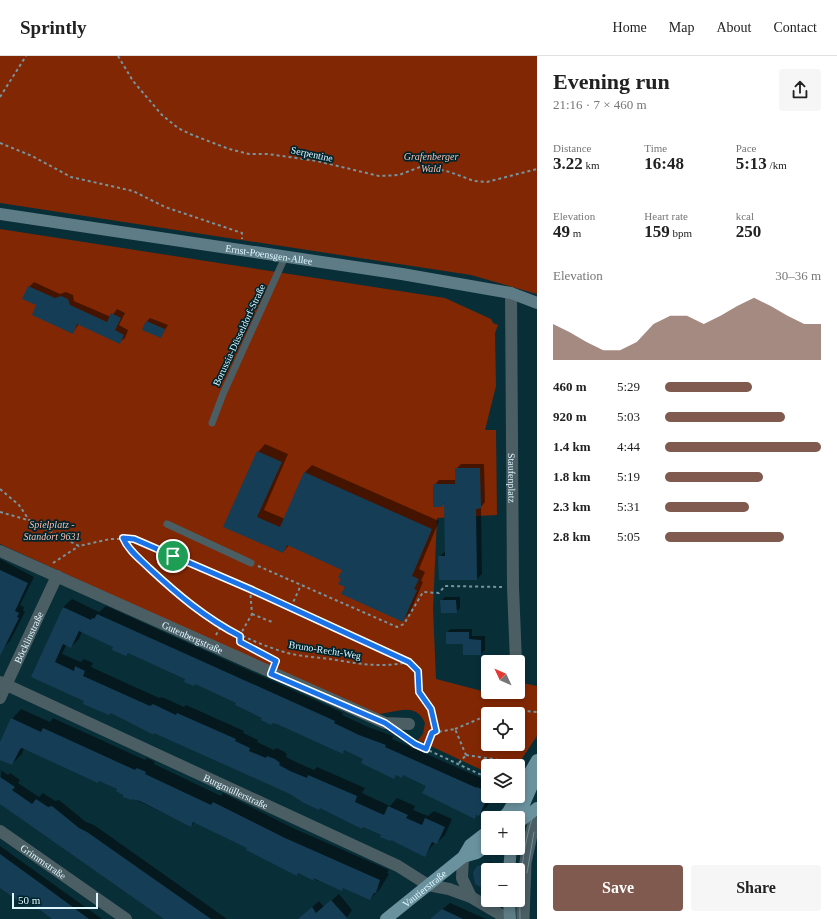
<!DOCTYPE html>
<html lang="en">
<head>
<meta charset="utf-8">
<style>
	:root { --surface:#fff; --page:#f6f6f6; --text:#222; --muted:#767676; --line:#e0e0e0; --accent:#805a4e }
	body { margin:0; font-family:Georgia,serif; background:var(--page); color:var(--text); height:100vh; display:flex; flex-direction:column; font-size:15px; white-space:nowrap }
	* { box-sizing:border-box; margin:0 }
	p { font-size:13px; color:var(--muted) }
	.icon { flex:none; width:22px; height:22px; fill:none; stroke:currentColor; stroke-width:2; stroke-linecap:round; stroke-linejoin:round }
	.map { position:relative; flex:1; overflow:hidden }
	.details { display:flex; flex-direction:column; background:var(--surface); width:300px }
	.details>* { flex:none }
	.needle { width:26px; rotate:314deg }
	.controls { position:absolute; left:481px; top:599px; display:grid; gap:8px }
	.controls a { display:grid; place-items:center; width:44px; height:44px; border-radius:4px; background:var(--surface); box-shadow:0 2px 6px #0003; font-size:20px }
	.scale { position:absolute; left:12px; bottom:10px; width:86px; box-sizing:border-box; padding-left:4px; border:2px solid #dff7ff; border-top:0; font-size:11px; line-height:14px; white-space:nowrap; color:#dff7ff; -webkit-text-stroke:3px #00242d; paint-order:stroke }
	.pin { position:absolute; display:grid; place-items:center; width:34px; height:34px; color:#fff; margin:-17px; border:2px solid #fff; border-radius:50%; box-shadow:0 1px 4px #0007 }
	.round { display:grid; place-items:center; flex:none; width:42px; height:42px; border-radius:4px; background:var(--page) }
	.head { display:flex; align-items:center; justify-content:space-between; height:68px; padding:0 16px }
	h1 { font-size:22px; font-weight:600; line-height:30px }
	.stats { display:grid; grid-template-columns:repeat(3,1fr); gap:6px; height:68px; padding:4px 16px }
	.stats div { display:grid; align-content:center }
	.stats b { font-size:17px; font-weight:600 }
	.stats small { font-size:11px; font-weight:400 }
	.stats p { font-size:11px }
	.chart { height:112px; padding:8px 16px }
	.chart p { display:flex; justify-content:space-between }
	.chart svg { width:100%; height:72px; margin-top:4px; fill:var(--accent); opacity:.7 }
	.cta { display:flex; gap:8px; margin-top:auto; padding:8px 16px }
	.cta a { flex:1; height:46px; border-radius:4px; background:var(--accent); color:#fff; font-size:16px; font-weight:600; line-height:46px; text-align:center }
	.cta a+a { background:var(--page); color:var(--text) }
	ul { padding:0 16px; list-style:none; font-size:13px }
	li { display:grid; grid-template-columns:64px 48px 1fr; align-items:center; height:30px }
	li i { height:10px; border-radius:5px; background:var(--accent) }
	header { display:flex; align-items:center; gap:24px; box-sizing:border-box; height:56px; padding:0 20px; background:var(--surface); border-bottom:1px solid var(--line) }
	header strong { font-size:19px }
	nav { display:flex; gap:22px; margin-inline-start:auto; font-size:14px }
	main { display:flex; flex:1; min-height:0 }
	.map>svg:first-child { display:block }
	.green { fill:#822703; fill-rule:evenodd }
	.shadow { fill:#0007 }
	.building { fill:#153e56 }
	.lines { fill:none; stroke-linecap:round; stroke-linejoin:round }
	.path { stroke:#76959e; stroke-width:2; stroke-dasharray:3 3; stroke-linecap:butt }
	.lane { stroke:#4b5e64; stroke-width:7 }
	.street { stroke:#4b5e64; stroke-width:12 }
	.secondary { stroke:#5d7c85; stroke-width:12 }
	.primary { stroke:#6a929e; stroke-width:12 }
	.tram { stroke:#719099; stroke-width:1 }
	.route-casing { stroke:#fff; stroke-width:8 }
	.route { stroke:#1a73e8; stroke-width:5 }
	.labels { text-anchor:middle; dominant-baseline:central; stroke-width:3.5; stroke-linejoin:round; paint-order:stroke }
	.street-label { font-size:10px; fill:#dff7ff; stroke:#00242d }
	.park-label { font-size:10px; font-style:italic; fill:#fabfac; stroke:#00242d }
</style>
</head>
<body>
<header>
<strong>Sprintly</strong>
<nav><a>Home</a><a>Map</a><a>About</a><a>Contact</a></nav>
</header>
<main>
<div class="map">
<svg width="537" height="863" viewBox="0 0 537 863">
	<rect width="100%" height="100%" fill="#082e38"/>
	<g class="green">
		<path d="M0,0H537V238L471,219L0,147Z"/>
		<path d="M0,173L445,242L491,263L493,267L498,269L495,277L496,330L485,374H496L497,459L437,462L433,553L436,623L501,640L503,636H518V626L537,630V680L517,710H488V717L418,684L423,678L425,667C415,643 392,659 373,658L0,488ZM488,658H518V688H488Z"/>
	</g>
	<g class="shadow">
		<path d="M34,226L60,238L66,236L73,239L74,245L111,261L117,253L125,257L119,269L128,274L125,282L120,286L79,268L73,276L37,249L29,231Z"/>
		<path d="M150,262L168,269L161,280L147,265Z"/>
		<path d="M265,388L288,398L264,454L285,463L305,416L312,409L439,465L419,513L425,516L421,525L423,526L410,557L403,564L346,530L342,523L343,513L289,489L283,496L225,470L258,396Z"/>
		<path d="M461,408H484L485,446L481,451L482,518L477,523L439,501L446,495L445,446L442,450L434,429L439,424H456V413Z"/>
		<path d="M0,503L34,521L20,549L24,551L23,554L25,556L10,585L4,591L0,590Z"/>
		<path d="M445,541H460V552L456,556L441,545Z"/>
		<path d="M72,543L99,556L106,550L332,652L343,657L342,659L368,671L393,680L392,683L488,725V740H493L487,751L474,761L427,729L404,718L402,720L397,718L394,722L364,702L345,694L342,697L129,596L126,599L115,590L82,575L79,583L71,591L66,589L62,598L81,606L84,603L93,607L91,611L159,642L162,641L184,651L186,649L244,675L243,677L258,684L257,686L274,694L276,692L283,695L287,698L286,701L298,707L314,714L317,711L365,732L362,737L390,750L397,742L415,750L413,754L428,760L434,755L452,763L445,779L437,787L435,786L425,799L33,620L63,551Z"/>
		<path d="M451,573H472V580H485V594L481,598L447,576Z"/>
		<path d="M21,653L50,666L53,662L145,704L147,702L155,706L154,708L221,740L223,737L295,773L389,814L387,817L389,818L380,833L370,843L344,831L342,834L299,817L297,819L248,791L195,766L191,770L132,742L118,733L24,692L22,698L12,708L0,703V688L12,663Z"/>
		<path d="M1,714L8,719L10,717L20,724L18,727L39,741L43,737L55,745L59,744L86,766L94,769L227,863H165L0,746Z"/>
		<path d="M0,790L102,863H54L30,846L0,832Z"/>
		<path d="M492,806L498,814H488V831L478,810L481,808Z"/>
		<path d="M339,838L352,854L346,863H299L319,845L324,851Z"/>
		<path d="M450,847L486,863H430Z"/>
	</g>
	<g class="building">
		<path d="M28,230L55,242L61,240L68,243L70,249L107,266L111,257L121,262L115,274L124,279L120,288L77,268L73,278L32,259L36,249L22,243Z"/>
		<path d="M146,265L165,273L161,282L142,274Z"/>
		<path d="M257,395L282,406L257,461L280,471L304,416L432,473L412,520L419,523L414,533L417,534L403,566L341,538L345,531L338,528L341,523L338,522L342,514L287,489L283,497L223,471Z"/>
		<path d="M455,412H480L481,452L476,453L477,524H439L438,500H445L444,446L442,451H433V428H455Z"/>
		<path d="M0,514L28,527L15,555L19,557L17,561L19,562L0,600Z"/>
		<path d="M440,544H456L457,557H441Z"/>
		<path d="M63,551L91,564L92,562L94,563L97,558L324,660L335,665L334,667L359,679L386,689L385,691L477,732V731L488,736V746L486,745L479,760L476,759L475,763L422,737L426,730L403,719L402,722L396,719L394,723L361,707L363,703L344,694L343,698L277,668L272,667L271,669L261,664L262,662L235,649L236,647L195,628L194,630L184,626L185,623L128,597L126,600L112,594L113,591L79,575L71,592L63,588L55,606L74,615L75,610L85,615L83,620L150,650L153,648L176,659L177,657L236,683L235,685L250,692L249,695L266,702L267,700L275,703L280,707L279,709L290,715L307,722L308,719L357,740L355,746L384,759L388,750L408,759L406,762L422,769L425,762L445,771L437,788L432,786L425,801L391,784L390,785L380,781L381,779L363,771L362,773L320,752L319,754L304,747L290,738L154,677V679L111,657L109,659L83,648L84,645L31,621Z"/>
		<path d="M446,576H469V583L481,584V599H463V588H446Z"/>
		<path d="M11,662L41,676L43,672L135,714L137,712L146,716L145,718L211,749L213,746L285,782L380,824L376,837H374L370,844L343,832L342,835L313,822L315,825L298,817L297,820L246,794L247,792L193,766L191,771L140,745L131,743V744L123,741V739L116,735L117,733L99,725L98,727L22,692L20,693L12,709L0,704V686Z"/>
		<path d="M0,721L15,731L12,734L32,748L36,743L48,751L52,750L79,772L87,776L211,863H164L0,748Z"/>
		<path d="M0,798L51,835L89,863H52L30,846L27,851L0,832Z"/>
		<path d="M488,807V832H482L475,828L473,816L477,810Z"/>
		<path d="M331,844L348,863H298L312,851L316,857Z"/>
		<path d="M442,853L463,863H430Z"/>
	</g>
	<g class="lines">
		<g class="path">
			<path d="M118,0L133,25L162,59L178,72L190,78L229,93L249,98H268L317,105L379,120L399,119L420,111H429L450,116L474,125L487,126L537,113"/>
			<path d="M0,41L26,0"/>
			<path d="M0,87L32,100L71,121L133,135L165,151L242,177V183"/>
			<path d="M0,433L19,449L29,464L79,490L110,483H134L250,533L409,606L418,615L419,636L431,653L436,675"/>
			<path d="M0,456L28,464"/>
			<path d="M123,482C130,497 146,509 158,520C195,555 235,581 284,596C300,601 319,601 336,604C360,608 383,612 408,606"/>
			<path d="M53,507L79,490"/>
			<path d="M258,510L397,571L404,568L423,536L439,537L445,530L502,531"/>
			<path d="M250,533L252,558L240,579V587L272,601L276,605"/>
			<path d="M291,551L301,529"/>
			<path d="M252,558L272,566"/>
			<path d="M216,579L221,570"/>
			<path d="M492,658L515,654L537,656"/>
			<path d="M455,673L488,659"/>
			<path d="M403,680L415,688L488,722"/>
			<path d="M426,693L432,677L455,673L466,699"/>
			<path d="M466,699L519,707"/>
			<path d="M459,707L466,699"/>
		</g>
		<g class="lane">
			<path d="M212,367L223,338L285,201"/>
			<path d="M167,468L251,507"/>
			<path d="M520,863C519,826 523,790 535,755"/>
			<path d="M526,863L528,807L537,765"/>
		</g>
		<g class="street">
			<path id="s1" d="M511,237L513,531L516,606"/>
			<path id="s2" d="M0,495L385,667L409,668"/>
			<path id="s3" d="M0,626L398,810L428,829L449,833L471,841L508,863"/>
			<path id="s4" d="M0,642L57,520"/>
			<path id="s5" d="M0,775L126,863"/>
			<path d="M463,801L462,822L471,841"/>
		</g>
		<g class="secondary">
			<path id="s6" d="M0,158L402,218L511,237L537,247"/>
			<path d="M509,814L511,792"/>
			<path d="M509,844L510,863"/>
		</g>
		<g class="primary">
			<path d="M518,737L537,704"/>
			<path d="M502,762L508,756L517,740"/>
			<path d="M518,762L537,718"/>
			<path d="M518,767L537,752"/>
			<path d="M463,801L477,797L488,789"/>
			<path id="s7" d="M386,863L463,801L470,789L488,775"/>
		</g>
		<g class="tram">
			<path d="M527,817L534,776"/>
			<path d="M520,863C519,824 523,785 537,748"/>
		</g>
	</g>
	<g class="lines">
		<defs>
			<path id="route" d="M123,482L134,483L250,533L409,606L418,615L419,636L431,653L436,675L432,677L426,693L415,688L385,667L271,618L276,605L240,586V580C205,562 177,538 149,512C140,503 128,494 123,482Z"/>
		</defs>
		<use href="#route" class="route-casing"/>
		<use href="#route" class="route"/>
	</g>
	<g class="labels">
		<g class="street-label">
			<text transform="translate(312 98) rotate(12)">Serpentine</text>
			<text stroke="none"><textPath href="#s6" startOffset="272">Ernst-Poensgen-Allee</textPath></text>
			<text transform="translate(239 279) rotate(-65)">Borussia-Düsseldorf-Straße</text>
			<text stroke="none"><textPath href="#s1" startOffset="185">Staufenplatz</textPath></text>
			<text stroke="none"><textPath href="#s4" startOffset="67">Böcklinstraße</textPath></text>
			<text stroke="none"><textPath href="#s2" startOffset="211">Gutenbergstraße</textPath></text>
			<text transform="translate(325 594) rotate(9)">Bruno-Recht-Weg</text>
			<text stroke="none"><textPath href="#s3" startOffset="260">Burgmüllerstraße</textPath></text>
			<text stroke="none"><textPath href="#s5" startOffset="53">Grimmstraße</textPath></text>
			<text stroke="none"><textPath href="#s7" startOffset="49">Vautierstraße</textPath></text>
		</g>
		<g class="park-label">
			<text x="431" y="100">Grafenberger<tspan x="431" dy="12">Wald</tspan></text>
			<text x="52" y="468">Spielplatz -<tspan x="52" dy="12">Standort 9631</tspan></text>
		</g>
	</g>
</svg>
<div class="controls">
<a><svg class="needle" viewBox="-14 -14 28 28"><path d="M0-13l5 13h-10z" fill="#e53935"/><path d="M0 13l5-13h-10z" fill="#767676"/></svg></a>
<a><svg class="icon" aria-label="locate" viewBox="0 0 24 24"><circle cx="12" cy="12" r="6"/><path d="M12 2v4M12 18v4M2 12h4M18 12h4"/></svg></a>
<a><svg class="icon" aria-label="layers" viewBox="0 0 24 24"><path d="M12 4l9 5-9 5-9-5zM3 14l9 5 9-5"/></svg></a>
<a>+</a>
<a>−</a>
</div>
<div class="scale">50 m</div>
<div class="pin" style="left:173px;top:500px;background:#1e9e55"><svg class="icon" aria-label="arrive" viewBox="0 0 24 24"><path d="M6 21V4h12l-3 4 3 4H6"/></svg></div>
</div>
<section class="details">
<div class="head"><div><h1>Evening run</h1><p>21:16 · 7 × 460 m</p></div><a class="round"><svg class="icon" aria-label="share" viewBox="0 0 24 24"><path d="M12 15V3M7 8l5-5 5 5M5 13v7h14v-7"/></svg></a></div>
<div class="stats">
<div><p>Distance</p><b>3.22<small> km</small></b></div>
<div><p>Time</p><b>16:48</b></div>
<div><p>Pace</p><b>5:13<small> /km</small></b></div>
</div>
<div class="stats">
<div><p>Elevation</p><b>49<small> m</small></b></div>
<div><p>Heart rate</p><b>159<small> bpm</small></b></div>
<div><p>kcal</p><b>250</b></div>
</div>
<div class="chart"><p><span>Elevation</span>30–36 m</p>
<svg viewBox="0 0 160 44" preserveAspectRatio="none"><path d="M0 44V22L10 27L20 33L30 38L40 38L50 33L60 22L70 17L80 17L90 22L100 17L110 11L120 6L130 11L140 17L150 22L160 22V44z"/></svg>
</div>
<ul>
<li><b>460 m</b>5:29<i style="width:56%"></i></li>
<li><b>920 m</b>5:03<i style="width:77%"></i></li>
<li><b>1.4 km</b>4:44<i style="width:100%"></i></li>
<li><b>1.8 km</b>5:19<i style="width:63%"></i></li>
<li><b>2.3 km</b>5:31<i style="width:54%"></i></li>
<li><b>2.8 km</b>5:05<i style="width:76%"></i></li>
</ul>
<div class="cta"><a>Save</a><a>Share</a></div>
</section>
</main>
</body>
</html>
